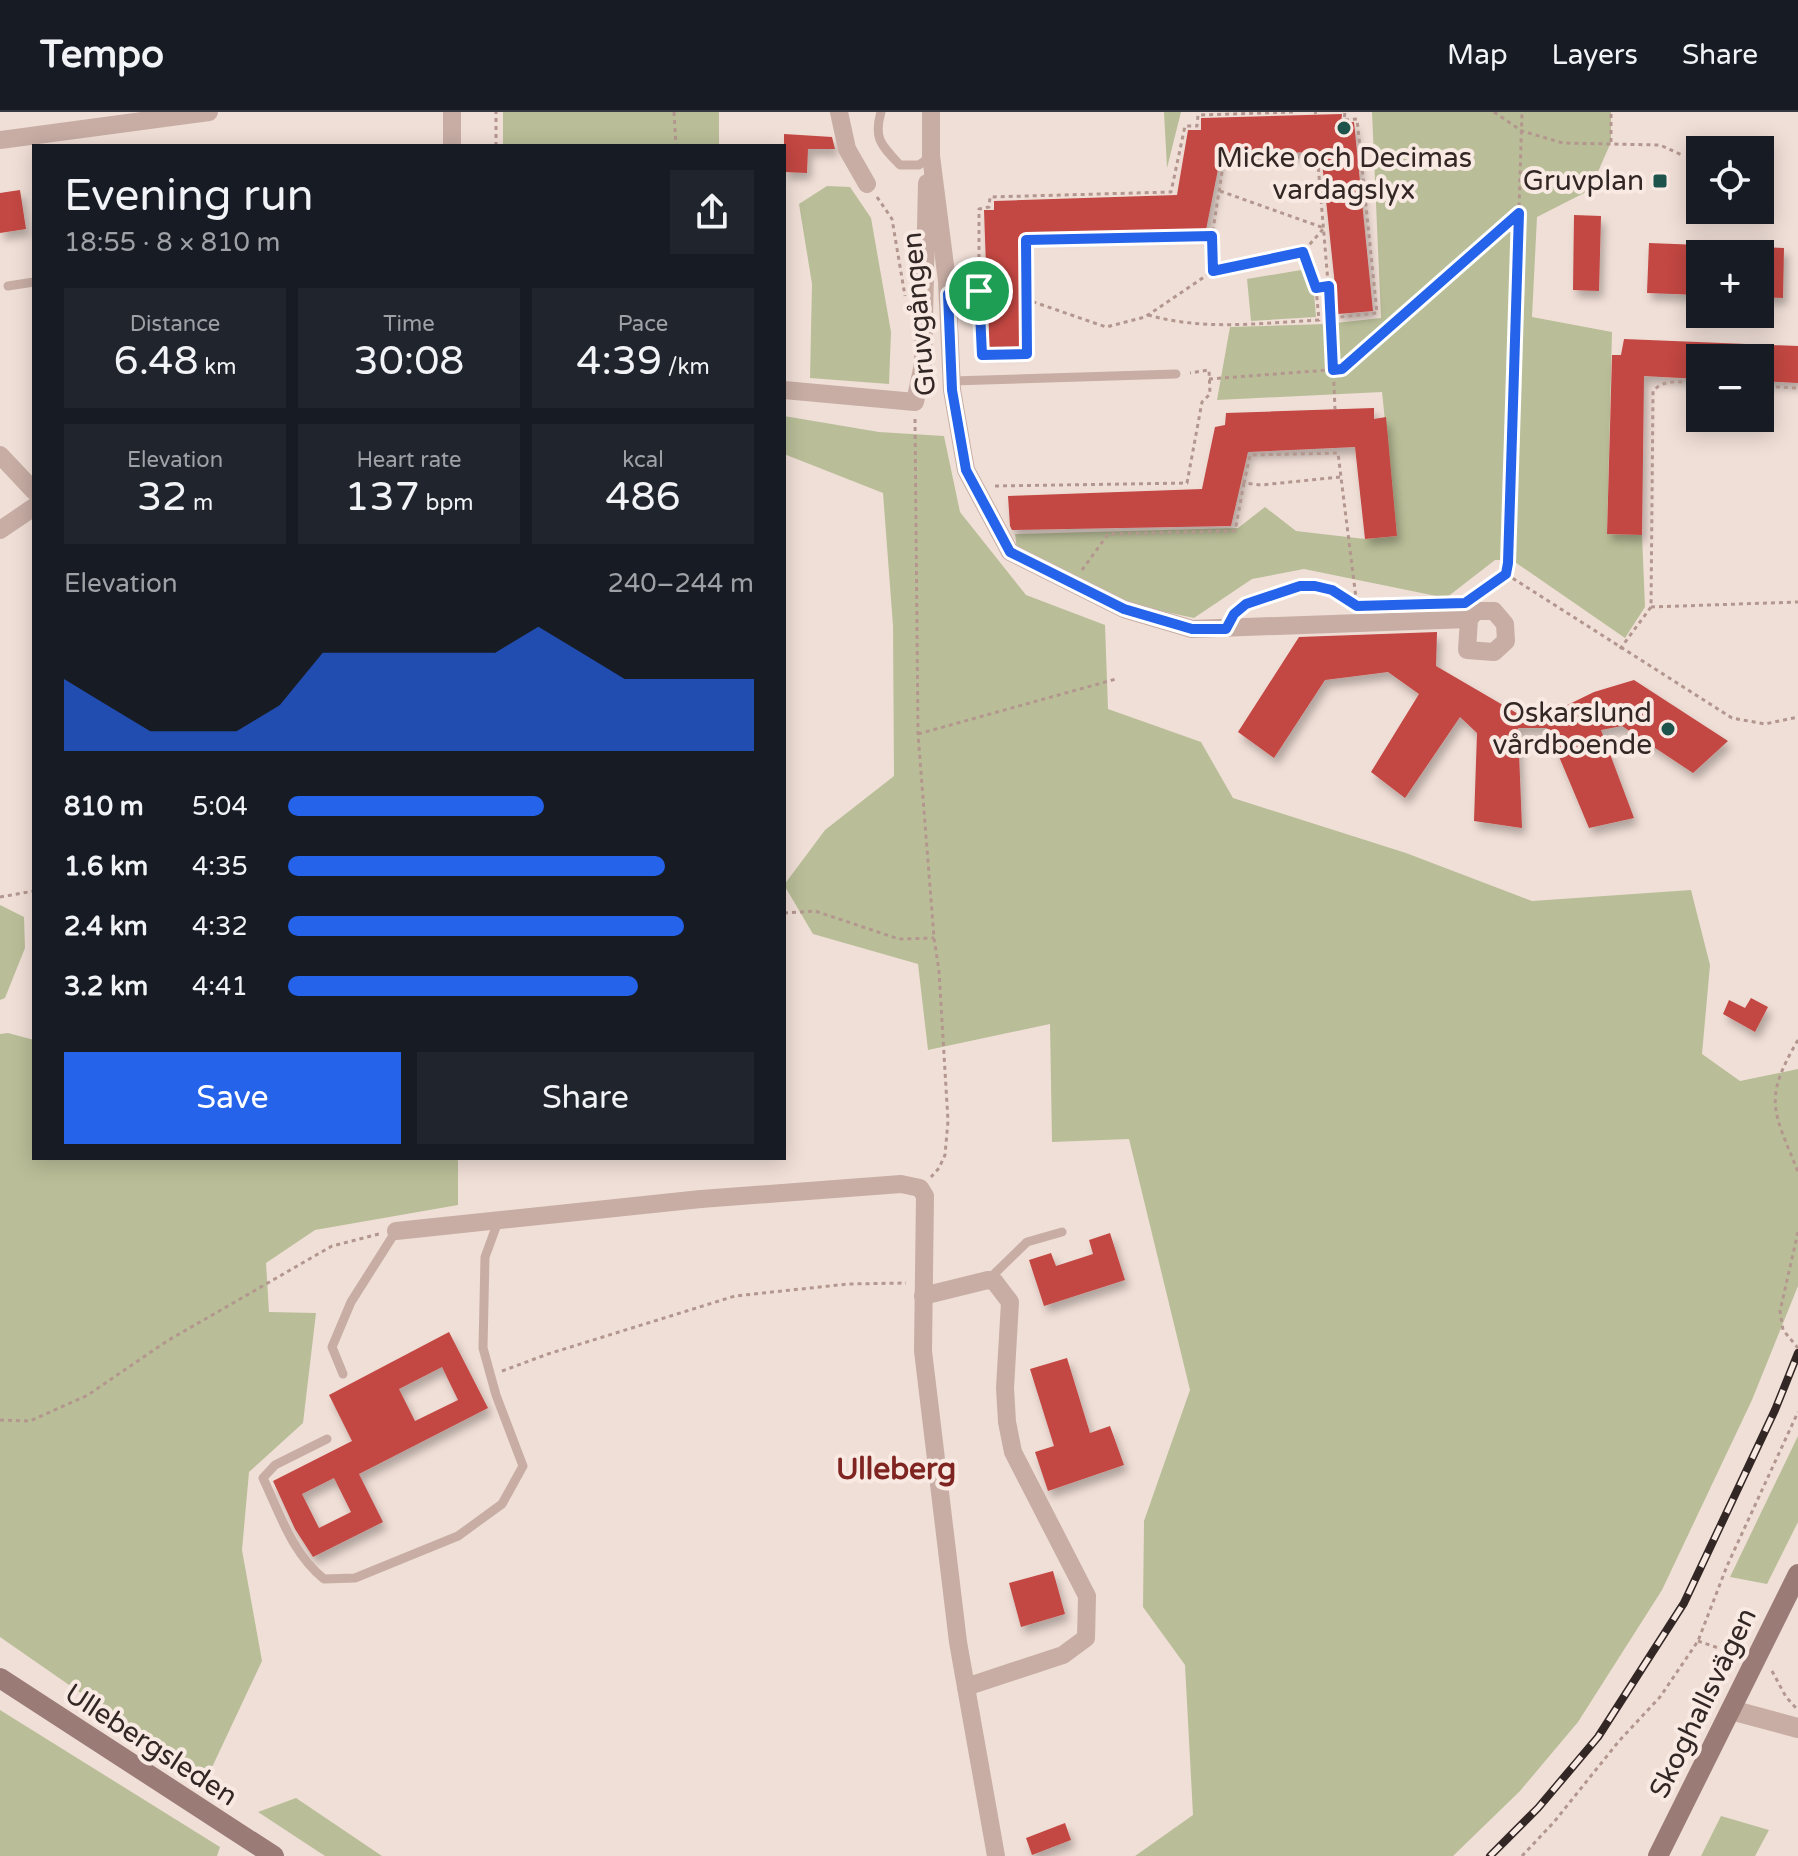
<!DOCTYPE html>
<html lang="en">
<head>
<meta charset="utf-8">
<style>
	:root { --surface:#171b24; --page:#20242c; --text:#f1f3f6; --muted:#9ea1a6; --line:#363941; --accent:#2563eb }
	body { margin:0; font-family:"Varela Round",sans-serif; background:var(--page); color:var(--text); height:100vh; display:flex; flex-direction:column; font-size:30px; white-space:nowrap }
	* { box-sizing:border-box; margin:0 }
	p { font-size:26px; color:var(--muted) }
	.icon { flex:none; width:44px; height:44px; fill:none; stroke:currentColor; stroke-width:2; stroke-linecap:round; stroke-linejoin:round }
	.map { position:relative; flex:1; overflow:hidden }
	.panel { position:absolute; left:32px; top:32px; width:754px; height:1016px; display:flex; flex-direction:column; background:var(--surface); border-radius:0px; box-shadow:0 4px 20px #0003 }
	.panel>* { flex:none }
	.fabs { position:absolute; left:1686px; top:24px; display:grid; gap:16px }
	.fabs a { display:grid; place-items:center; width:88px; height:88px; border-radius:0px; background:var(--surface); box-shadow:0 4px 20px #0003; font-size:40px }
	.pin { position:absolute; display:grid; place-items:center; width:68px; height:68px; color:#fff; margin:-34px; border:4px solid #fff; border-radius:50%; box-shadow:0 2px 8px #0007 }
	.round { display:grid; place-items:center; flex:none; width:84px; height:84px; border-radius:0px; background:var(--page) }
	.overview { display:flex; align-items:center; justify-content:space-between; height:136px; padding:0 32px }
	h1 { font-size:44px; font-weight:600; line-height:60px }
	.metrics { display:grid; grid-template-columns:repeat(3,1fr); gap:12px; height:136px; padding:8px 32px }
	.metrics div { display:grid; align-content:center; border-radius:0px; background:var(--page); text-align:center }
	.metrics b { font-size:40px; font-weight:600 }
	.metrics small { font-size:22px; font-weight:400 }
	.metrics p { font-size:22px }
	.chart { height:224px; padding:16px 32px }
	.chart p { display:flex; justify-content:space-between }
	.chart svg { width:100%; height:144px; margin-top:8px; fill:var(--accent); opacity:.7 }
	.primary-button { display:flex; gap:16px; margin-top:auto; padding:16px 32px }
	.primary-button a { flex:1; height:92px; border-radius:0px; background:var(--accent); color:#fff; font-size:32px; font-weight:600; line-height:92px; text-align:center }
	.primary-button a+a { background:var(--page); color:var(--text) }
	ul { padding:0 32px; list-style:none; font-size:26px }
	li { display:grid; grid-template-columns:128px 96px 1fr; align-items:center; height:60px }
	li i { height:20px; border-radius:10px; background:var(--accent) }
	header { display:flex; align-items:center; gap:48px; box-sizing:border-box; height:112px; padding:0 40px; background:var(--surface); border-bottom:2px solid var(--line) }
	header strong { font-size:38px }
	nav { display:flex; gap:44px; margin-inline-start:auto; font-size:28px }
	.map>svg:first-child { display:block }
	.green { fill:#b9be98 }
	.building { fill:#c34743; fill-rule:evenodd; filter:url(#shadow) }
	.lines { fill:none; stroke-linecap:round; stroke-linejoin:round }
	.path { stroke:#b3978e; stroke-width:3; stroke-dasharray:4 4; stroke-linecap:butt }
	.service { stroke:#c7ada4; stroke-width:9 }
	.minor { stroke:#c7ada4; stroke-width:18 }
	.tertiary { stroke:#c7ada4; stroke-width:20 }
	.secondary { stroke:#9b7b76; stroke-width:20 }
	.rail-casing { stroke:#332725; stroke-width:8 }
	.rail { stroke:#f8eae3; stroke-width:5; stroke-dasharray:15; stroke-linecap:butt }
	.route-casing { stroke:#fff; stroke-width:16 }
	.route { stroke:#2563eb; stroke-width:10 }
	.poi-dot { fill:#1d534b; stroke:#f8eae3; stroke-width:3 }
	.labels { text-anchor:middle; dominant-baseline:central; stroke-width:8; stroke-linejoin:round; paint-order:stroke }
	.poi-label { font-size:28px; fill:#332725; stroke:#f8eae3; text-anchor:end }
	.street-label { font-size:28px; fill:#332725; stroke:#f8eae3 }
	.neighbourhood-label { font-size:30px; font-weight:bold; fill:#7f2421; stroke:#f8eae3 }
</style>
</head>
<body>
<header>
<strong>Tempo</strong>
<nav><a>Map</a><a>Layers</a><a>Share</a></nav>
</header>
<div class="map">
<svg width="1798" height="1744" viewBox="0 0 1798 1744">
	<defs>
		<filter id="shadow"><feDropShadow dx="4" dy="7" stdDeviation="4" flood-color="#0004"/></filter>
	</defs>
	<rect width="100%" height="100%" fill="#f0dfd7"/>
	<g class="green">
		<rect x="503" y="0" width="216" height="34"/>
		<path d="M1164,0H1181L1167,56Z"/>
		<path d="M1372,0H1611V30L1590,78L1537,105L1532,205L1612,220L1607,422L1642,423L1645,495L1625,526L1512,448H1495L1446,486L1304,457L1252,467L1194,506L1133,493L1017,438L1015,422L1238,416L1265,395L1296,419L1365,427L1397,424L1382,280L1217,288L1230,215L1326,212L1381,206Z"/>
		<path d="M827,74L850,75L871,106L891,220L889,272L810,266L812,172L799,92Z"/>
		<path d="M1307,157L1309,177L1314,181L1316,205L1251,209L1247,167Z"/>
		<path d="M784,304L879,320L944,324L960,400L1026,483L1105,513L1108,597L1201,630L1233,686L1406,741L1532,789L1691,778L1710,853L1702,942L1740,969L1798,957V1174L1752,1288L1662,1478L1578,1610L1520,1679L1453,1744H1135L1193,1703L1185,1553L1143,1495L1144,1409L1190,1278L1129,1027L1052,1030L1050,912L928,938L918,852L813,822L784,773L825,718L894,664L893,514L883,381L784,342Z"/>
		<path d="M0,793L24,805L25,836L5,886L0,888Z"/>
		<path d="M8,921L34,928V1046H456L458,1049V1093L315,1118L266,1151L269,1200L316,1201L303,1311L249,1360L242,1438L262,1549L206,1668L0,1525V922Z"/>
		<path d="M1798,1324V1410L1767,1472L1730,1465Z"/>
		<path d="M0,1598L220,1735L217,1744H0Z"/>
		<path d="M296,1686L382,1744H325L258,1700Z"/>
		<path d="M1721,1704L1769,1718L1755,1744H1701Z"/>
	</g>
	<g class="building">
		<path d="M1342,2L1341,11L1354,10L1373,199L1338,202L1321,40L1221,42L1206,118L1021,122L1023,237L989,238L984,98H994V89L1177,83L1188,18H1201V6Z"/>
		<path d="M784,22L832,25L835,37H808L807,61L784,60Z"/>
		<path d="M20,78L26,117L0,121V81Z"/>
		<path d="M1574,103L1601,104L1599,179L1573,178Z"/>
		<path d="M1649,131L1700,133V183L1647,181Z"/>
		<path d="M1760,135L1784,136L1783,186L1760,185Z"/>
		<path d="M1624,227L1798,234V271L1760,269V246H1700V267L1644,264L1642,423L1607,422L1612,243H1621Z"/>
		<path d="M1374,296V307L1386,305L1397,424L1365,427L1355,335L1248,340L1231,414L1012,418L1010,414L1008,384L1202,377L1215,315L1225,313L1226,301Z"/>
		<path d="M1437,520L1436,554L1520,603L1549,602L1594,580L1634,568L1728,629L1693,661L1622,614L1601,618L1634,706L1589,716L1547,616H1518L1522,716L1474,709L1477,621L1460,605L1405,686L1371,660L1419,582L1388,560L1325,568L1274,646L1238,620L1299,525Z"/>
		<path d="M1751,886L1768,895L1755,920L1723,902L1729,888L1745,896Z"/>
		<path d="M1110,1121L1125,1168L1044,1194L1029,1148L1051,1141L1056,1154L1093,1142L1089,1128Z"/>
		<path d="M449,1220L488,1296L359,1362L383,1410L313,1445L295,1417L273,1369L352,1329L329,1283ZM442,1255L458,1288L415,1309L399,1277ZM334,1366L351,1400L319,1416L302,1382Z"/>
		<path d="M1067,1246L1090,1321L1110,1314L1124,1353L1048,1379L1035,1340L1054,1334L1030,1257Z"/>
		<path d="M1053,1459L1065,1502L1021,1515L1009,1471Z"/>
		<path d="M1065,1711L1071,1728L1032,1743L1026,1726Z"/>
	</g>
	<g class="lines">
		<g class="path">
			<path d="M674,0L676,34"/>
			<path d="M1315,0L1316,2"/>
			<path d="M1494,0L1522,19L1563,31L1660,33L1682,43"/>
			<path d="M1611,30V0"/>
			<path d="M496,34V0"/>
			<path d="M1317,40L1331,206L1377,201L1357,7L1344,8L1345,0"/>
			<path d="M1220,79L1324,116L1303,140L1316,175"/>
			<path d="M877,85L892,107L905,184"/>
			<path d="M1213,159L1303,140"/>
			<path d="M964,180L979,179V97L989,95L990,85L1171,80L1185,14H1197L1198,3L1293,0"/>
			<path d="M979,181L982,243L1027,242L1026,128L1212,124"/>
			<path d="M1025,187L1106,215L1145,205L1213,159L1212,124L1224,47L1316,45"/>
			<path d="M1148,203C1204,219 1262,211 1319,208L1316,176L1327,174"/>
			<path d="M1331,206L1335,297"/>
			<path d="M1209,267L1342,257L1519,101"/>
			<path d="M1760,274L1798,276"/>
			<path d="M915,307L918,622L934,826L939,859L948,1009L945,1043L939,1056L931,1065"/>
			<path d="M1340,365L1261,373L1244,371L1250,343L1338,341L1357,494"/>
			<path d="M995,374L1187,371L1202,290L1210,282L1209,258L1190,261"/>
			<path d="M1082,458L1108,422L1235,419L1244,371"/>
			<path d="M1506,462L1508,451L1522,0"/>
			<path d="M1506,462L1732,606L1765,612L1798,605"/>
			<path d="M1479,481L1506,462"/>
			<path d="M1651,495L1798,490"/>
			<path d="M1240,497L1246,492C1295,476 1308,464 1355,493"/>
			<path d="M1620,537L1651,495L1653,279C1664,266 1684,270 1700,271"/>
			<path d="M918,622L1116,567"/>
			<path d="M0,785L34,779"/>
			<path d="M784,801L815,799L899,827L934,826"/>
			<path d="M1798,928C1762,989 1774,999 1798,1060"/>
			<path d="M1798,1120L1780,1199L1783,1218L1798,1236"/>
			<path d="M502,1259L548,1242L735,1184L848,1172L906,1171"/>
			<path d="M0,1308L30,1309L88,1283L167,1229L332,1134L379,1122"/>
			<path d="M1698,1529L1736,1542"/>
			<path d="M1730,1540L1747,1495"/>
			<path d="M1772,1559L1786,1585L1796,1596"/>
			<path d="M1522,1744L1554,1710L1619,1629L1660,1585L1698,1529L1727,1454L1798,1300"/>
		</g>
		<g class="service">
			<path d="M881,0C873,27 882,34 900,53H919L931,44"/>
			<path d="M8,174L34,170"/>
			<path d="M952,269L1176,262"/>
			<path d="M988,1168L1027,1130L1062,1120"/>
			<path d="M343,1262L332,1235L351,1190L396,1119"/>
			<path d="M327,1327L275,1353L263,1366C280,1402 292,1441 324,1467L355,1466L458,1424L502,1392L523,1354L496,1283L483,1236L485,1145L499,1107"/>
		</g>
		<g class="minor">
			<path d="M452,0V34"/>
			<path d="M839,0L847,37L867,72"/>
			<path d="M931,0V44L947,169L952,278L966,358L1010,440L1124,497L1192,517L1469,507L1476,499H1494L1505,512L1506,529L1494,540L1467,538L1469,507"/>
			<path d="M0,28L209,0"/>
			<path d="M784,278L915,290L923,252L927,71"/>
			<path d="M0,343L34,379"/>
			<path d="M0,418L34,395"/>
			<path d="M396,1119L701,1087L901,1072L920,1076L925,1084L923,1239L958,1530L996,1744"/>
			<path d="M923,1184L988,1168L994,1169L1010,1190L1005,1276L1007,1310L1013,1340L1087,1484L1086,1526L1063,1543L966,1575"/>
		</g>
		<path class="tertiary" d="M1731,1598L1798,1616"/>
		<g class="secondary">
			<path d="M0,1566L274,1744"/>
			<path d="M1658,1744L1798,1462"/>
		</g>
		<defs>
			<path id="rail" d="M1490,1744L1538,1696L1598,1625L1684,1491L1775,1298L1798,1241"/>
		</defs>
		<use href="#rail" class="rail-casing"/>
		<use href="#rail" class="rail"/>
	</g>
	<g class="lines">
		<defs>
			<path id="route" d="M1519,101L1508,451L1506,462L1465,491L1357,494L1332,478L1315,474H1300L1246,492L1234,502L1226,517H1192L1124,497L1010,440L966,358L952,278L948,182L979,179L982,243L1027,242L1026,128L1212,124L1213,159L1303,140L1316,176L1329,174L1333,258L1342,257Z"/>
		</defs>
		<use href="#route" class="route-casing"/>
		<use href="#route" class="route"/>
	</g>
	<g class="poi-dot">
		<circle cx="1344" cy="16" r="8"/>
		<rect x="1652" y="61" width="16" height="16" rx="4"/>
		<circle cx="1668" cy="617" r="8"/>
	</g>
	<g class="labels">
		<g class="poi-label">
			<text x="1344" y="46" text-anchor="middle">Micke och Decimas<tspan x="1344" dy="32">vardagslyx</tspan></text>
			<text x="1644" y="69">Gruvplan</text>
			<text x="1652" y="601">Oskarslund<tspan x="1652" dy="32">vårdboende</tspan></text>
		</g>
		<g class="street-label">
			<text transform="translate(919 202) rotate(-95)">Gruvgången</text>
			<text transform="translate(1703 1591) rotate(-64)">Skoghallsvägen</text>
			<text transform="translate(151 1633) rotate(33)">Ullebergsleden</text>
		</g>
		<g class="neighbourhood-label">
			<text x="896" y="1357">Ulleberg</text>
		</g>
	</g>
</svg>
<div class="fabs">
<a><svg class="icon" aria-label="locate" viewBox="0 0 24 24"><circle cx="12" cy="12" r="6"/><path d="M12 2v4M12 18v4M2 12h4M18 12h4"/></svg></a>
<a>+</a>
<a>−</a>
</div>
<div class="pin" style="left:979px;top:179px;background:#1e9e55"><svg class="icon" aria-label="arrive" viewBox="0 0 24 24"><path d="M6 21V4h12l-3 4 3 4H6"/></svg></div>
<section class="panel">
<div class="overview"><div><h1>Evening run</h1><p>18:55 · 8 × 810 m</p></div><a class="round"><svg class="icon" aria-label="share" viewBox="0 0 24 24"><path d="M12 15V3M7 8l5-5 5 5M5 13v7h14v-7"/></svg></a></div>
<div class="metrics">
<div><p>Distance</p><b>6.48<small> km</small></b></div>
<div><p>Time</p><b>30:08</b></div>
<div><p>Pace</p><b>4:39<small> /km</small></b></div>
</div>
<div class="metrics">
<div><p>Elevation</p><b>32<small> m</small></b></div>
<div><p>Heart rate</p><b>137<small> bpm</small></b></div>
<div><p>kcal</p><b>486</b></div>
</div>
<div class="chart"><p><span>Elevation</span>240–244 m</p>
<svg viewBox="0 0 160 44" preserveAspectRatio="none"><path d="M0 44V22L10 30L20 38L30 38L40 38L50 30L60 14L70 14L80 14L90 14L100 14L110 6L120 14L130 22L140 22L150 22L160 22V44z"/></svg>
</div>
<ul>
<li><b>810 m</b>5:04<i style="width:55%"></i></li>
<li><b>1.6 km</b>4:35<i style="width:81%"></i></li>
<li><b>2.4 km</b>4:32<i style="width:85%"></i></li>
<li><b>3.2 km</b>4:41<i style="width:75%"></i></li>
</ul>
<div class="primary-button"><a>Save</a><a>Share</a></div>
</section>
</div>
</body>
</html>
